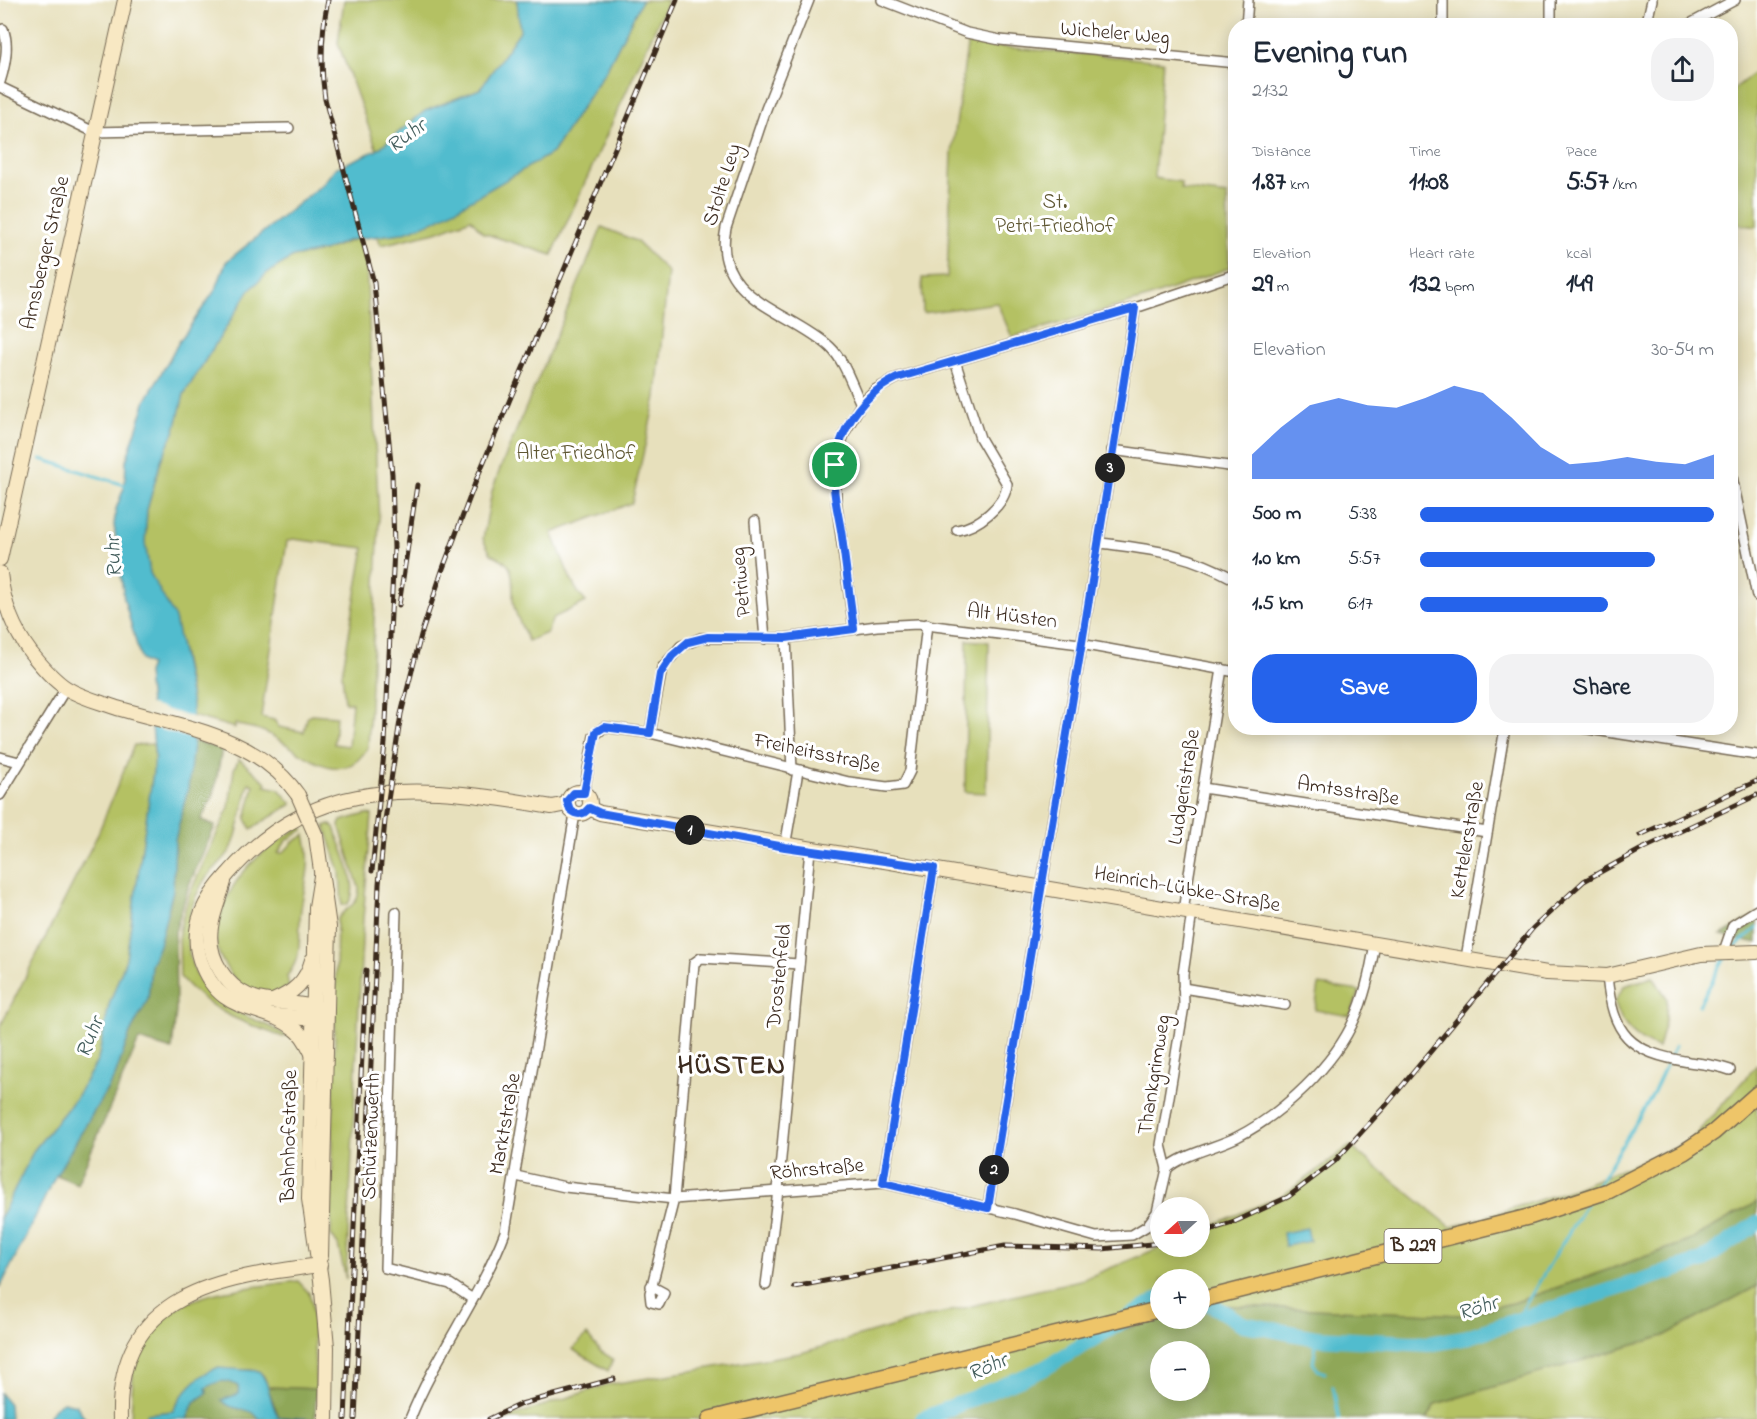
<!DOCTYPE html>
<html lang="en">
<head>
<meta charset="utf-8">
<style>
	:root { --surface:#fff; --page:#f2f2f3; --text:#1f2937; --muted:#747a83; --accent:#2563eb }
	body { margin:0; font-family:"Indie Flower",sans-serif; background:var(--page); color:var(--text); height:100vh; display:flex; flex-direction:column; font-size:22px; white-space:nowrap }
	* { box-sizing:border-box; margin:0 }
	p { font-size:20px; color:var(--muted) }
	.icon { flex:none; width:33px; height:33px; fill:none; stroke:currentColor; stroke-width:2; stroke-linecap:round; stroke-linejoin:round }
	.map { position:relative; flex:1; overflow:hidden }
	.drawer { position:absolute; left:1228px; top:18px; width:510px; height:717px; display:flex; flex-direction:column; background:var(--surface); border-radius:24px; box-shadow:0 3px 15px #0003 }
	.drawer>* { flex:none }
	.needle { width:39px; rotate:249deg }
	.buttons { position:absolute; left:1150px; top:1197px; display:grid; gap:12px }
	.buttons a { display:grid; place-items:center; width:60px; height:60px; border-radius:50%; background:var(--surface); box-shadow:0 3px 15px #0003; font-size:30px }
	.pin { position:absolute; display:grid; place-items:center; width:51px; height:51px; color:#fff; margin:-26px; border:3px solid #fff; border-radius:50%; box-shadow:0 2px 6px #0007 }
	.km { position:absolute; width:30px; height:30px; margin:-15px; border-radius:50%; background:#222; color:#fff; font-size:16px; line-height:30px; text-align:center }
	.round { display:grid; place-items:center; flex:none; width:63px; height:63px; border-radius:24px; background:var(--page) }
	.summary { display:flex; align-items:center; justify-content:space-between; height:102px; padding:0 24px }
	h1 { font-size:33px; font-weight:700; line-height:45px }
	.figures { display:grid; grid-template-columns:repeat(3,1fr); gap:9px; height:102px; padding:6px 24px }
	.figures div { display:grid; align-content:center }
	.figures b { font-size:26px; font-weight:700 }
	.figures small { font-size:16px; font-weight:400 }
	.figures p { font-size:16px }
	.chart { height:168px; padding:12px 24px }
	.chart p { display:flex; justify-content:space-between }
	.chart svg { width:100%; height:108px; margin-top:6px; fill:var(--accent); opacity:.7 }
	.action { display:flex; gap:12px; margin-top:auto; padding:12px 24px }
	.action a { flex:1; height:69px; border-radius:24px; background:var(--accent); color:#fff; font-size:24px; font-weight:700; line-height:69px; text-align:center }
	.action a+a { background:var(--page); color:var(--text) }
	ul { padding:0 24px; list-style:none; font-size:20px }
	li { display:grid; grid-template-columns:96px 72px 1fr; align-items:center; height:45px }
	li i { height:15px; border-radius:8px; background:var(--accent) }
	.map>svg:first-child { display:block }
	.green { fill:#b4c163; stroke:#787640; stroke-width:1.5; fill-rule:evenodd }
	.forest { fill:#8fa759; stroke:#65683c; stroke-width:1.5; fill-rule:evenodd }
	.water { fill:#51bcce; stroke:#467376; stroke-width:1.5 }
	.pier { fill:#e7e0bc }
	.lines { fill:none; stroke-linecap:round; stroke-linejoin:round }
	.stream { stroke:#51bcce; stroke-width:3 }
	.river { stroke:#51bcce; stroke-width:16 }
	.street-casing { stroke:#776a55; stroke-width:12 }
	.secondary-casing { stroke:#776a55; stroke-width:16 }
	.primary-casing { stroke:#776a55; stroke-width:18 }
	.street { stroke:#fff; stroke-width:9 }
	.secondary { stroke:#f8e8c3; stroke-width:14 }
	.primary { stroke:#eec569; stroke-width:15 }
	.rail-casing { stroke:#3b2a1e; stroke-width:5 }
	.rail { stroke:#fff; stroke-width:3; stroke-dasharray:9; stroke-linecap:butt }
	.secondary-bridge-casing { stroke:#776a55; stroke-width:16; stroke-linecap:butt }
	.secondary-bridge { stroke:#f8e8c3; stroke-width:14 }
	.route-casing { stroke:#fff; stroke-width:12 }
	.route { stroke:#2563eb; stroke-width:8 }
	.labels { text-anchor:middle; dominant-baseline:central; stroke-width:6; stroke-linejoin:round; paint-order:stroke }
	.shield { fill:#fff; stroke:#766a62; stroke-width:1.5 }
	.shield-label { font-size:20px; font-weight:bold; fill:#3b2a1e }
	.street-label { font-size:21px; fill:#3b2a1e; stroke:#fff }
	.park-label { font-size:21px; fill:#5f5733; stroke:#fff }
	.water-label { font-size:22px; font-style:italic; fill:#435d5c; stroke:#fff }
	.district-label { font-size:27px; font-weight:bold; letter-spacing:1.5px; fill:#3b2a1e; stroke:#fff }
</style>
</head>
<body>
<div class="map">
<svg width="1757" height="1419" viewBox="0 0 1757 1419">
	<rect width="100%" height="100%" fill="#fff"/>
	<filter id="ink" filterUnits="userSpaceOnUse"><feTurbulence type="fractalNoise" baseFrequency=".0167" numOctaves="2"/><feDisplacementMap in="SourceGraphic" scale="12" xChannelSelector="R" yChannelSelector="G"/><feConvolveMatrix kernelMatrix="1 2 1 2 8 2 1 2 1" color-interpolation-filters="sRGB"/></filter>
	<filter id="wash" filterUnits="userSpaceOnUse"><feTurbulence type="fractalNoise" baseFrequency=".008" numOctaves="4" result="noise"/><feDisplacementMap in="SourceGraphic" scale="24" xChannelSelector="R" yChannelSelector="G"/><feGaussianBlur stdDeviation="1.35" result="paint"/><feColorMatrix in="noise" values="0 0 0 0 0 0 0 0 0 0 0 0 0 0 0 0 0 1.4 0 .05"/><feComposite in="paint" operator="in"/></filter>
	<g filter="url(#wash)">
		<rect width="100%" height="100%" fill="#e7e0bc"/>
		<g class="green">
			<path d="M344,0H517L520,31L480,89L425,111L377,150L338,43Z"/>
			<path d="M642,0H668L552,255L483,233L471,219L436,232L381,245L377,235L402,233L552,153L606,70Z"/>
			<path d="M968,39L1002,47L1163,61L1154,178L1181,182V189L1227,195L1229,268L1147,298L1012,337L997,303L923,313L922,278L947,277L952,153Z"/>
			<path d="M1757,71V227L1731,223V91Z"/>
			<path d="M602,227L636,241L668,272L656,397L632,503L552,533C563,556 569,585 586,602L553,618L547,633L528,641C524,631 518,620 515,610C508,587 523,565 491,554L483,539L492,491L500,469Z"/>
			<path d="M358,238L366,263L379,521L368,747C341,794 299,748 267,733C258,728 245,727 235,724V728L192,716L190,689L175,619L150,573L145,543L147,510L161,460L175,430L184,394L249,291L267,273L293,257L326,250ZM293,539L364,548L342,674L345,702L352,703L348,746L334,744L336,716L311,714L307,718L304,732L279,727L274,720L261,717L287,541Z"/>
			<path d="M967,640L989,642L986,793L965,792Z"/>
			<path d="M153,744L155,758L126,959L109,1005L98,1060L75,1099L34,1150L0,1219V1027L97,836L134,745Z"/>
			<path d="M239,759L267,783L265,786L279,789L292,804L251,829L246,819L254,785L249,783C244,803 240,826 233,845C227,860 210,870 202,884C181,920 182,970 214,998C236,1017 264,1020 287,1036L283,1037C241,1022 211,1012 180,977L179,931L189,895L229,807L234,769Z"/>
			<path d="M366,814L372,815L363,919L346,1279L338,1245L331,1235L337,920C345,906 359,907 359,888L339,825L341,821Z"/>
			<path d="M329,824L334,827C340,845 364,892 346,905H342L340,872L325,826Z"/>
			<path d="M302,826L303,830L286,841L278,853H283L293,842L305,835C313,866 305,880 301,909C297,936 305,953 287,976L289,987C283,989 277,993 272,994C245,1001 220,965 216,943C214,929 221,911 227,898C242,865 271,844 302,826Z"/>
			<path d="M1653,977L1667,998L1666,1018L1658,1048C1635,1039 1622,1027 1615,1002L1624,986Z"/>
			<path d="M1319,985L1360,991L1350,1016L1315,1010Z"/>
			<path d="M1757,1065V1202L1687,1242L1513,1303L1459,1315L1213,1305L1200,1309V1280H1161V1318L1163,1319L1106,1334L1044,1372L931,1419H503L606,1385L801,1353L918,1319L1084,1279L1161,1247L1200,1246V1230L1282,1196L1350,1146L1451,1227L1571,1190L1690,1141Z"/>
			<path d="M298,1281L309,1293L312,1303L316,1389L267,1387C266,1382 266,1377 262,1374C251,1363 206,1378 194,1385C184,1391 177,1402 173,1411L147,1414L144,1419H131L133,1375L130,1374C158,1288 222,1292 298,1281Z"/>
			<path d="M1757,1286V1419H1427L1436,1404L1664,1336Z"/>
			<path d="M587,1335L600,1351L613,1359L608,1371L572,1349Z"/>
		</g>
		<g class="forest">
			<path d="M193,741L222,749L214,793L201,820L215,826L189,885L175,932L176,1011L172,1050L139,1040L77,1184L56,1175L115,1076L130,1033L148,999L151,965L159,945L173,890L175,840L188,788Z"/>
			<path d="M1757,914V943L1721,935Z"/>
			<path d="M1757,1202V1286L1664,1336L1436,1404L1427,1419H931L1044,1372L1106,1334L1163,1319L1200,1318V1309L1213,1305L1459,1315L1513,1303L1687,1242ZM1161,1352H1200V1390H1161Z"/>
			<path d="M216,1381H229L238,1386L239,1394L260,1419H187L194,1402L207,1393L206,1388Z"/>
			<path d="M267,1387L316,1389L315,1419L279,1417Z"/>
		</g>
		<g class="water">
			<path d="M517,0H642L606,70L552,153L437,220L402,233L349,240L326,250L293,257L267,273L249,291L184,394L175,430L161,460L147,510L145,543L150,573L175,618L192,704L193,744L188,788L175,840L173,890L159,945L151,965L148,999L130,1033L115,1076L56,1175L0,1288V1219L34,1150L75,1099L98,1060L109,1005L126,959L155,758L147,673L150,665L141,660L124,599L114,525L116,509L125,485L126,461L146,400L179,342L216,289L226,262L324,183L335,168L377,150L425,111L480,89L520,31Z"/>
			<path d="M1307,1228L1310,1241L1285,1246L1283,1233Z"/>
			<path d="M217,1368L259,1371C271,1383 269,1404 279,1417L313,1419H260C250,1406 232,1412 221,1400L239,1394L238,1386C226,1379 218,1380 206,1388L207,1393L194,1402L187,1419H144L147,1414L173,1411C181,1394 199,1373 217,1368Z"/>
			<path d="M0,1393L9,1404L10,1419H0Z"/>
			<path d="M63,1402L76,1405L86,1419H47L54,1408Z"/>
		</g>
		<path class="pier" d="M147,704L195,718L196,740L149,726Z"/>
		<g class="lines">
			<g class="stream">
				<path d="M41,459L128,486"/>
				<path d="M1733,948L1757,928"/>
				<path d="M1699,1005L1725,958"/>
				<path d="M1596,1188L1651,1098L1675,1046"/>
				<path d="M1515,1322L1586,1204"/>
				<path d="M1317,1338L1313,1363L1318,1370L1325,1373"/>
				<path d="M1333,1386L1339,1419"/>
			</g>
			<g class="river">
				<path d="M1200,1298L1243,1324L1317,1338L1428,1344L1463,1338L1702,1261L1757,1223"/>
				<path d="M923,1419L1043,1369L1161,1298"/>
			</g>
		</g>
	</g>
	<g filter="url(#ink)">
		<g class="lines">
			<defs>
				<g id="street">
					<path d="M809,0L766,109L726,228C711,299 791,311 830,347C845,361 852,386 861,404"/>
					<path d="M882,0L967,33L1000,40L1236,63"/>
					<path d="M1551,0V26"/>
					<path d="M1246,26L1248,0"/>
					<path d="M1443,26V0"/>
					<path d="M1646,26L1652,0"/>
					<path d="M1686,26L1735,0"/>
					<path d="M0,82C5,66 10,45 3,29"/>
					<path d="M0,87L94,132L289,128"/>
					<path d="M1234,275L1236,149"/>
					<path d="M955,361L980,438L1007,484C1005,506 977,527 957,530"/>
					<path d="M1112,450L1236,467"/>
					<path d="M1731,472L1757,596"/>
					<path d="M755,521L765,639"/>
					<path d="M1101,543C1155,550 1187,553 1236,580"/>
					<path d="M854,629L836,500V457L845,432L861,404L875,390L897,378L1135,308L1236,274"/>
					<path d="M786,638L792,770"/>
					<path d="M1582,728L1757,755"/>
					<path d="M650,733L662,668L681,646L701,638H786L877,626L918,624L1080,644L1236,672"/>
					<path d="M0,757L19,762"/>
					<path d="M1203,788L1487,832"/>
					<path d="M584,793L594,736L604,727L650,733L849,782L887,787L903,785L910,771L927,624"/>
					<path d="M0,795L66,688"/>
					<path d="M785,847L798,771"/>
					<path d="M1183,911L1222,669"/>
					<path d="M396,912L385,1268L450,1284L471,1298"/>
					<path d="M1724,951L1733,925L1757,910"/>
					<path d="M1466,958L1505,728"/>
					<path d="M1607,976C1613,1036 1629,1052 1689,1062C1703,1064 1716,1065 1730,1070"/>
					<path d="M1183,988L1285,1005"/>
					<path d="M1167,1169C1180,1155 1218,1147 1237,1137C1282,1114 1335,1065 1355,1018C1366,994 1371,968 1375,943"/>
					<path d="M516,1176L565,1187L674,1199L883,1183L1015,1214L1096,1237L1132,1235L1147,1226L1157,1212L1167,1169L1161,1145L1184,1006L1183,974L1192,912"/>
					<path d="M883,1183L934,868"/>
					<path d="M988,1208C1037,908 1090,609 1135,308"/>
					<path d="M766,1285L778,1190L810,850"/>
					<path d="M651,1286L664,1293L659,1304L651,1302L650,1293L674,1199L694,963L701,958L799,964"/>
					<path d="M410,1419C436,1354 480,1298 505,1232L575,814"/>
				</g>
				<g id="secondary">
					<path d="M0,559L125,0"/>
					<path d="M0,573C3,602 13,629 31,653C41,665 52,679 66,688C82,698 100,702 117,708C182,727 257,736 298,795"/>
					<circle cx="579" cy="803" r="11"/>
					<path d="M589,808L600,813L1547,973L1607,976L1701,954L1757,952"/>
					<path d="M316,836L329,927L321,1256"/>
					<path d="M321,876L316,907L309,1199L321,1280L327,1347L326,1419"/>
					<path d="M224,882C220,897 213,912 211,927C206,958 227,991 258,999C279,1004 301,1002 322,1009"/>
					<path d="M273,1001C293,993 306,982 312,960"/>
					<path d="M276,1016L304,1018L322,1013"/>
					<path d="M313,1055C308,1046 304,1035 295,1029C260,1001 220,1018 200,960C189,925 206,898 228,874C319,770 430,786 552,807L567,804"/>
					<path d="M120,1419C116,1292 220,1278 320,1265"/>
				</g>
				<g id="primary">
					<path d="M1200,1300L1532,1216L1608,1191L1684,1152L1714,1132L1757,1094"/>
					<path d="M710,1419L1161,1309"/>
				</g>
			</defs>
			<use href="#street" class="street-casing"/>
			<use href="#secondary" class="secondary-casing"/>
			<use href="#primary" class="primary-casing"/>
			<use href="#street" class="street"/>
			<use href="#secondary" class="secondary"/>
			<use href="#primary" class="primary"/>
			<defs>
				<g id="rail">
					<path d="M328,0C321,34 320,65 325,99L374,283L392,474L394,548L385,743L372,871"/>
					<path d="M399,605L417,485"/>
					<path d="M1640,835L1757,781"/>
					<path d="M1200,1233L1232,1223L1288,1197L1335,1161L1387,1104L1533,928L1584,881L1640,850L1757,795"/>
					<path d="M794,1287L1005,1246L1102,1249L1161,1243"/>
					<path d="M345,1419L366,970"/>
					<path d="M355,1419L379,884L385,820L401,714L421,635L442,571L477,478L677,0"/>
					<path d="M489,1419L521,1404L614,1379"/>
				</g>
			</defs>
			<use href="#rail" class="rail-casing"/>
			<use href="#rail" class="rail"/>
			<defs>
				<path id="secondary-bridge" d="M298,795L316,836"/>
			</defs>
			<use href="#secondary-bridge" class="secondary-bridge-casing"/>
			<use href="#secondary-bridge" class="secondary-bridge"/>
		</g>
	</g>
	<g class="lines" filter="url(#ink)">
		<defs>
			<path id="route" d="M1135,308C1090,609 1037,908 988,1208L883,1183L934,868L785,847L600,813L589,808C584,815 577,816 570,810L567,801L574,793H584L596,732L604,727L650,733L660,674L672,656L688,642L708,637L786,638L854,629C850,598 846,568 842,537C840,521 835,504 834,487C832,442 855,398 897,378Z"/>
		</defs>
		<use href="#route" class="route-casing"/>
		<use href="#route" class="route"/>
	</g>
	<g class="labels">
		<rect class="shield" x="1384.5" y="1229" width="57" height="34" rx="4.5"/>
		<g class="shield-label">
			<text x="1413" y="1246">B 229</text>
		</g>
		<g class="street-label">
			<text transform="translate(1115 34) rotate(5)">Wicheler Weg</text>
			<text transform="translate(723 185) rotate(-72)">Stolte Ley</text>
			<text transform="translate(46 253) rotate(-77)">Arnsberger Straße</text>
			<text transform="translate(742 582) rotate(-95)">Petriweg</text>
			<text transform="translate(1012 617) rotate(7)">Alt Hüsten</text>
			<text transform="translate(817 754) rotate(12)">Freiheitsstraße</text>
			<text transform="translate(1185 787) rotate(-81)">Ludgeristraße</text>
			<text transform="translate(1348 792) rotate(9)">Amtsstraße</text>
			<text transform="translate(1468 840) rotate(-80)">Kettelerstraße</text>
			<text transform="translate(1187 890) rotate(10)">Heinrich-Lübke-Straße</text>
			<text transform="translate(780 976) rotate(-84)">Drostenfeld</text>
			<text transform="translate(1155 1075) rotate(-81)">Thankgrimweg</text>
			<text transform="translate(506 1124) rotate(-80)">Marktstraße</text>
			<text transform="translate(290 1136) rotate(-89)">Bahnhofstraße</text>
			<text transform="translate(372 1136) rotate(-88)">Schützenwerth</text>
			<text transform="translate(817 1170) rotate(-5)">Röhrstraße</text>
		</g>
		<g class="park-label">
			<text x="1055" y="203">St.<tspan x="1055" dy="24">Petri-Friedhof</tspan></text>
			<text x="576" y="454">Alter Friedhof</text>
		</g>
		<g class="water-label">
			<text transform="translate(407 137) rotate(-36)">Ruhr</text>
			<text transform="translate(115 557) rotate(-93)">Ruhr</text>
			<text transform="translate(91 1038) rotate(-68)">Ruhr</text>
			<text transform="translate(1478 1309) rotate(-17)">Röhr</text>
			<text transform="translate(988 1368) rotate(-23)">Röhr</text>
		</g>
		<g class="district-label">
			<text x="732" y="1066">HÜSTEN</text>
		</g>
	</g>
</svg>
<div class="buttons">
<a><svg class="needle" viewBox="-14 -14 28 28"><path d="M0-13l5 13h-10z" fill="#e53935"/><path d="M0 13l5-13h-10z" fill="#747a83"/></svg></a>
<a>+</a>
<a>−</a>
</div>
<div class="pin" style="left:835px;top:465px;background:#1e9e55"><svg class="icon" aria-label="arrive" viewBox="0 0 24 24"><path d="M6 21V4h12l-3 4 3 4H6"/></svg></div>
<b class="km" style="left:690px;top:830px">1</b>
<b class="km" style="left:994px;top:1170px">2</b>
<b class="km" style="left:1110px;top:468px">3</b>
<section class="drawer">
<div class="summary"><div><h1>Evening run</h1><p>21:32</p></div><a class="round"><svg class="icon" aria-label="share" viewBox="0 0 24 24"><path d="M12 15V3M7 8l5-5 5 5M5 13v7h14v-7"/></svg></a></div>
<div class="figures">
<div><p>Distance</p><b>1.87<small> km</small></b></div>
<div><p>Time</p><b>11:08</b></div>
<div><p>Pace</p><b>5:57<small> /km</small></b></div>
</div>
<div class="figures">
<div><p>Elevation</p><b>29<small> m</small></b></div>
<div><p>Heart rate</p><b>132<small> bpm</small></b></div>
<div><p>kcal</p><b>149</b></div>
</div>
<div class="chart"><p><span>Elevation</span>30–54 m</p>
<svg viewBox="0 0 160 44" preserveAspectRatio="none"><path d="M0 44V34L10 23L20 14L30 11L40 14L50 15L60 11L70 6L80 9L90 19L100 31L110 38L120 37L130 35L140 37L150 38L160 34V44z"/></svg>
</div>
<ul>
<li><b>500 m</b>5:38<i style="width:100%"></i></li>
<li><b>1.0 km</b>5:57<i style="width:80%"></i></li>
<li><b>1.5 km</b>6:17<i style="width:64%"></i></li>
</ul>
<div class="action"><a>Save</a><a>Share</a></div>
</section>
</div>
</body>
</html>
